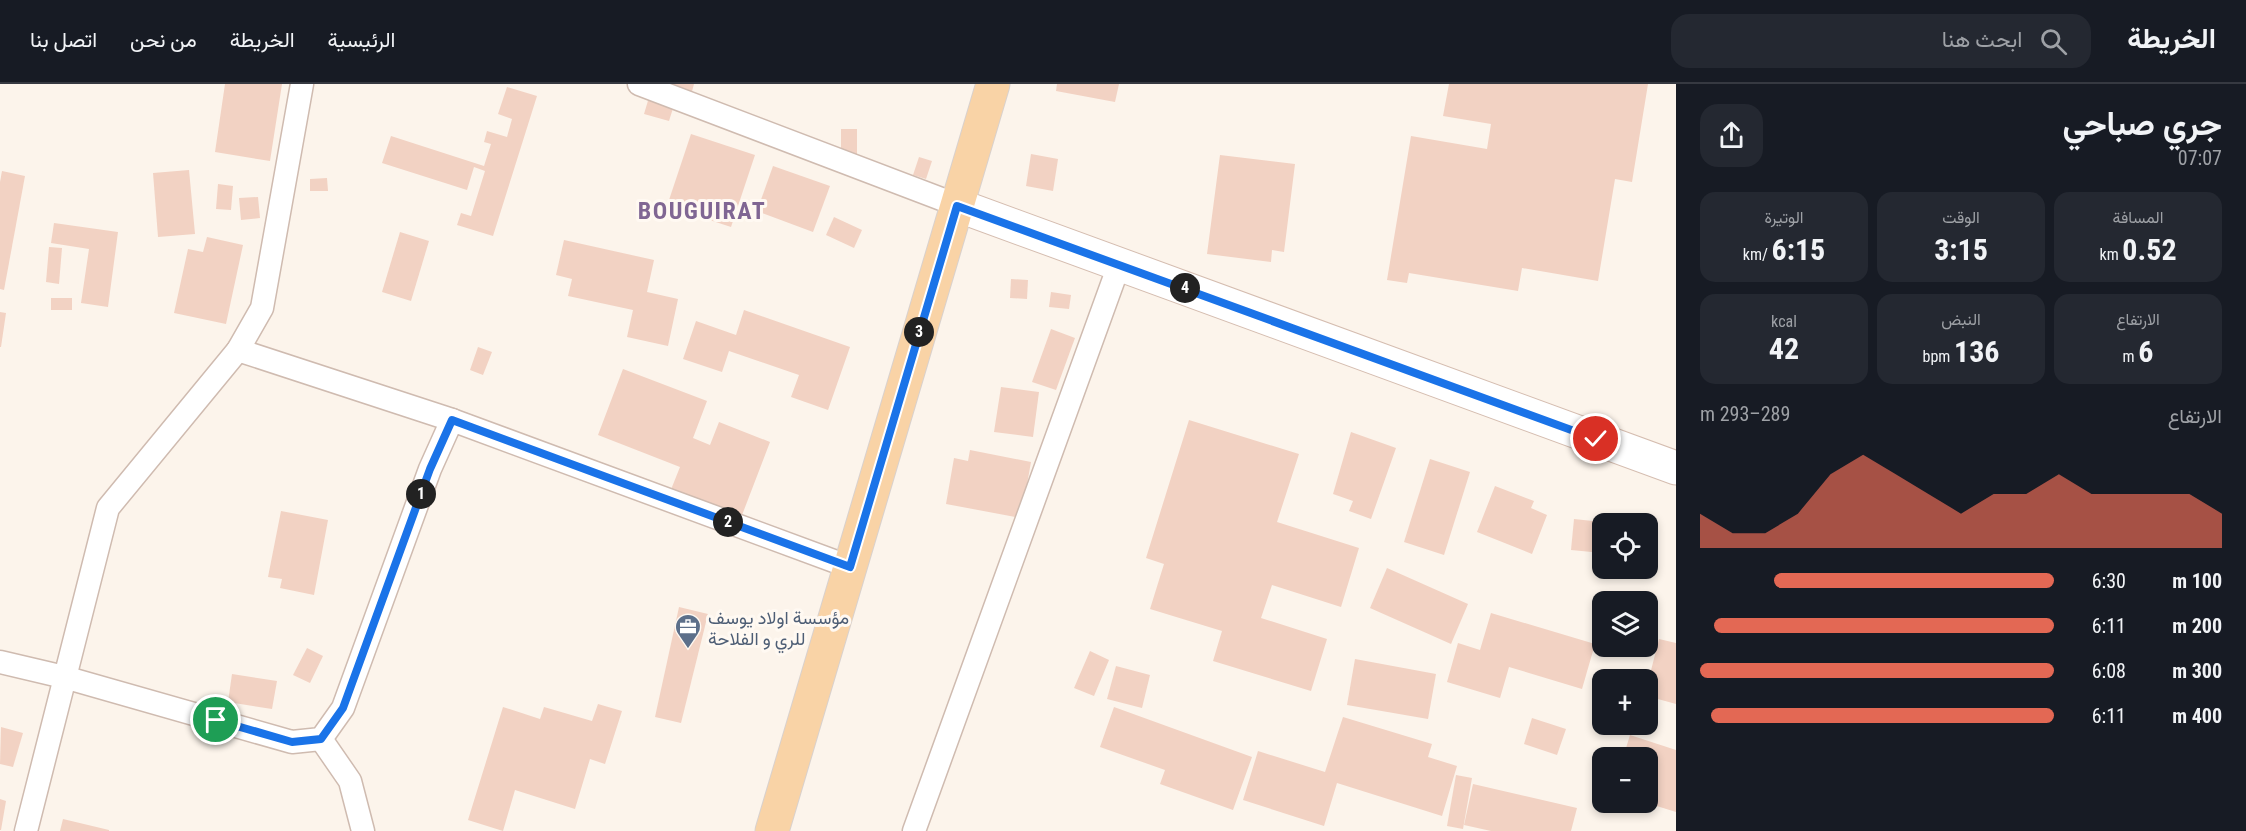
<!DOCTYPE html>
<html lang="ar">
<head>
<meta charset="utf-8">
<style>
	:root { --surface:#171b24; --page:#242831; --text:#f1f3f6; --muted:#9ea1a6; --line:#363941; --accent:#e36854 }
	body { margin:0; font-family:"Roboto Condensed",Vazirmatn,sans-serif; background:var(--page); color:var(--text); direction:rtl; height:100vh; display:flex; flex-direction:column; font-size:22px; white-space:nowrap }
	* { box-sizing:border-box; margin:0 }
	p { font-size:20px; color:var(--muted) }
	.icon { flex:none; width:33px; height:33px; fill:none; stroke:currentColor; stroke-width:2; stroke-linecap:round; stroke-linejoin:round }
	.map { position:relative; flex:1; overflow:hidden; direction:ltr }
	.drawer { display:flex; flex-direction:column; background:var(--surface); width:570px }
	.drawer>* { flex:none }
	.buttons { position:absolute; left:1592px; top:429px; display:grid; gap:12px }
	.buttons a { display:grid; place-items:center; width:66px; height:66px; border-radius:12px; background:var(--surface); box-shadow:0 3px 9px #0003; font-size:30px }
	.pin { position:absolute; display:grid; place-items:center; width:51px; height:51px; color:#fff; margin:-26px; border:3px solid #fff; border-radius:50%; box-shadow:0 2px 6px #0007 }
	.km { position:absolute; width:30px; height:30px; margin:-15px; border-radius:50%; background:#222; color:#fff; font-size:16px; line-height:30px; text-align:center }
	.round { display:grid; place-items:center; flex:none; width:63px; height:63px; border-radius:18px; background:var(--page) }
	.head { display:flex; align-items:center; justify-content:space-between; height:102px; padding:0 24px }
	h1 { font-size:33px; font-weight:700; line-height:45px }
	.figures { display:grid; grid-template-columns:repeat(3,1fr); gap:9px; height:102px; padding:6px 24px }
	.figures div { display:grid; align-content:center; border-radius:15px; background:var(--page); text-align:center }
	.figures b { font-size:30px; font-weight:700 }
	.figures small { font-size:16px; font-weight:400 }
	.figures p { font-size:16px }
	.chart { height:168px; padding:12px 24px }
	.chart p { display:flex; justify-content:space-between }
	.chart svg { width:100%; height:108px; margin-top:6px; fill:var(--accent); opacity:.7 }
	ul { padding:0 24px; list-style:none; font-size:20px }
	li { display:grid; grid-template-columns:96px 72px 1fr; align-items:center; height:45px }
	li i { height:15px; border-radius:8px; background:var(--accent) }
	header { display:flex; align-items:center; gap:36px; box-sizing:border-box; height:84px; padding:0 30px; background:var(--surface); border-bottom:2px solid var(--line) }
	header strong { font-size:28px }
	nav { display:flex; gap:33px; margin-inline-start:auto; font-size:21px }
	.search { width:420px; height:54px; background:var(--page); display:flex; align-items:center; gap:15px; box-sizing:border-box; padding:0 21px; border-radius:18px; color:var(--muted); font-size:22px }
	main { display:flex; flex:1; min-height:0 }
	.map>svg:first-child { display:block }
	.building { fill:#f2d2c3 }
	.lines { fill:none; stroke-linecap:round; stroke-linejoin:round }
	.street-casing { stroke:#cfbbb0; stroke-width:25 }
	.secondary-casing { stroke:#d5bdb0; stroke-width:35 }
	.primary-casing { stroke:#d9d1cd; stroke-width:35 }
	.street { stroke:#fff; stroke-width:22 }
	.secondary { stroke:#fff; stroke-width:33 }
	.primary { stroke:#f9d3a6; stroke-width:33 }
	.route-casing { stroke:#fff; stroke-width:12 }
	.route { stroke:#1a73e8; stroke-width:8 }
	.labels { text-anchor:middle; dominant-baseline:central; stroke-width:6; stroke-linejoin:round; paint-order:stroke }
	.service-label { font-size:18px; fill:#4e5e75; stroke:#fff9f2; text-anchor:start }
	.district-label { font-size:24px; font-weight:bold; letter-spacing:1.5px; fill:#806693; stroke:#fff9f2 }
</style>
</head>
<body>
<header>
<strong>الخريطة</strong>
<div class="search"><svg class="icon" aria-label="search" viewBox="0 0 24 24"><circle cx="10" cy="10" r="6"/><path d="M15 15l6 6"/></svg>ابحث هنا</div>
<nav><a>الرئيسية</a><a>الخريطة</a><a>من نحن</a><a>اتصل بنا</a></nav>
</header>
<main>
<section class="drawer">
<div class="head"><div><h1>جري صباحي</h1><p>07:07</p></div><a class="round"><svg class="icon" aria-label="share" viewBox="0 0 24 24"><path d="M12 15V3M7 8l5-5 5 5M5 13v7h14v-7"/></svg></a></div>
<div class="figures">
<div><p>المسافة</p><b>0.52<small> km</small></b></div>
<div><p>الوقت</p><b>3:15</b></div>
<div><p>الوتيرة</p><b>6:15<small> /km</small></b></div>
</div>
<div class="figures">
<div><p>الارتفاع</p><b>6<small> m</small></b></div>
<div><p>النبض</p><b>136<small> bpm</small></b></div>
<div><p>kcal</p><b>42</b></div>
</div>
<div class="chart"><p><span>الارتفاع</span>289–293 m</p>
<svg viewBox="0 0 160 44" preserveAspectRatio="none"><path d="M0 44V30L10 38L20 38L30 30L40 14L50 6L60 14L70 22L80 30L90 22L100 22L110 14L120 22L130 22L140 22L150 22L160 30V44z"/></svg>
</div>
<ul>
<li><b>100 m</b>6:30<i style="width:79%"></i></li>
<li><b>200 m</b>6:11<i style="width:96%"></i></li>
<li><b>300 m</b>6:08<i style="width:100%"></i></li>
<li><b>400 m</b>6:11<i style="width:97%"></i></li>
</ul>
</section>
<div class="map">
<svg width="1676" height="747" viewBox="0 0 1676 747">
	<rect width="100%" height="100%" fill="#fcf4eb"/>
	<g class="building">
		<path d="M225,0H282L270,77L215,68Z"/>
		<path d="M653,0H694L688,22L675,18L669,37L644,30Z"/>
		<path d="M1057,0H1119L1115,18L1056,7Z"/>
		<path d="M1449,0H1648L1632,98L1615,95L1598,197L1522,184L1518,207L1409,189L1407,199L1387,196L1411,52L1487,65L1491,40L1443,32Z"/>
		<path d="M507,3L537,12L493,152L457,141L461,129L471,132L485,87L474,83L467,106L382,79L391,52L484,82L491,60L484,58L487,47L507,53L512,35L498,30Z"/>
		<rect x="841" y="45" width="16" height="29"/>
		<path d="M691,50L755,71L731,143L667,122Z"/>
		<path d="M1031,70L1058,75L1053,107L1026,102Z"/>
		<path d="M1220,71L1295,80L1284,168L1272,166L1271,178L1207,170Z"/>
		<path d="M919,73L932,77L926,95L913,91Z"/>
		<path d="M773,82L830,102L813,148L757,127Z"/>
		<path d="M189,86L195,150L158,153L153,89Z"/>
		<path d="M2,87L25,92L4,206L0,205V98Z"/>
		<path d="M327,94L328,107H310V95Z"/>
		<path d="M218,100L233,102L231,126L216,125Z"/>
		<path d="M258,113L260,134L241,136L239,114Z"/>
		<path d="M834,133L862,146L854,164L826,151Z"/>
		<path d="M54,139L118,148L108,223L81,219L89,165L51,159Z"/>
		<path d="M400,148L429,157L411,217L382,208Z"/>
		<path d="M207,153L243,161L226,240L174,229L188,165L203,168Z"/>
		<path d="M564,156L654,176L647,208L678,215L668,262L627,253L633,226L568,212L572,195L556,191Z"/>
		<path d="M49,163L62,164L59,200L46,198Z"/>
		<path d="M1011,195L1028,196L1027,215L1010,214Z"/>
		<path d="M1051,208L1071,211L1069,225L1049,223Z"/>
		<rect x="51" y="214" width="21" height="12"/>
		<path d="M744,226L850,263L828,326L791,313L799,291L729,267L722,288L683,275L696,237L736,251Z"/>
		<path d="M0,228L6,229L1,263H0Z"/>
		<path d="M1051,245L1075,254L1056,306L1032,298Z"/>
		<path d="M478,263L492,268L483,291L470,286Z"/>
		<path d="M623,285L707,317L693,354L710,361L719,338L770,358L739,439L664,423L680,383L598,351Z"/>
		<path d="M1001,303L1039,308L1033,353L994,348Z"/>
		<path d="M1189,336L1299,370L1277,438L1359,464L1341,523L1272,501L1261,534L1327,555L1311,607L1213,577L1222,547L1150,525L1164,480L1146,474Z"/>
		<path d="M1351,348L1396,364L1371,435L1349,427L1353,417L1333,410Z"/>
		<path d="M970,366L1031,378L1021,434L946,420L954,374L968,377Z"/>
		<path d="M1430,375L1470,388L1444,471L1404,458Z"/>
		<path d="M1495,402L1534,417L1531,424L1547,431L1532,470L1477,448Z"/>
		<path d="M281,427L328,436L314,511L280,504L282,495L268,493Z"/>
		<path d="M1574,435L1602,438V469L1571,466Z"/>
		<path d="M1387,484L1468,520L1451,560L1370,524Z"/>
		<path d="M679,523L708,530L681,639L655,633Z"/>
		<path d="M1491,529L1595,560L1582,605L1509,583L1500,614L1447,598L1458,559L1480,566Z"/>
		<path d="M1659,555L1676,559V620L1647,612V602Z"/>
		<path d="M307,564L323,572L310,599L293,591Z"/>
		<path d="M1090,567L1109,576L1094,612L1074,604Z"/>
		<path d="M1355,575L1436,590L1428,635L1347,621Z"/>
		<path d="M1116,582L1150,591L1142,624L1107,615Z"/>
		<path d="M232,590L277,597L272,625L228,618Z"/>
		<path d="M598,620L622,627L605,680L590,675L575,725L515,706L503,747L468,736L503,623L540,635L544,623L592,637Z"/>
		<path d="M1114,623L1252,673L1233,726L1160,700L1165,686L1100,663Z"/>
		<path d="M1343,633L1432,660L1428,673L1457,682L1442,732L1337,699L1324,742L1243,716L1258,667L1325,688Z"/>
		<path d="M1532,634L1566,645L1557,671L1524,660Z"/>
		<path d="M1,643L23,649L13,683L0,680Z"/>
		<path d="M1630,651L1676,666V728L1647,719V674H1623Z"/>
		<path d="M1456,691L1472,694L1463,745L1447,742Z"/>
		<path d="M1473,700L1577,724L1571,747H1491L1464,741Z"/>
		<path d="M0,715L6,717L1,746H0Z"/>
		<path d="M63,735L109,746V747H60Z"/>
	</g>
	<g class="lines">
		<defs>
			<g id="street">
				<path d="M639,0L957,121"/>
				<path d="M238,266L452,336"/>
				<path d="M0,578L64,593L292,658L321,655L343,624L430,385L452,336L850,483"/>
				<path d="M321,655L350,697L363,747"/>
				<path d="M26,747L108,424L238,266L262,224L302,0"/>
				<path d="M914,747L1119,181"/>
			</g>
			<path id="secondary" d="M957,121L1676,384"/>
			<path id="primary" d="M772,747L993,0"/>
		</defs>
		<use href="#street" class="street-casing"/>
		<use href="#secondary" class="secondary-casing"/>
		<use href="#primary" class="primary-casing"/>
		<use href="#street" class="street"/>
		<use href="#secondary" class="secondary"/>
		<use href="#primary" class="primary"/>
	</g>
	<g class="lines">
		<defs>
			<path id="route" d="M216,636L292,658L321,655L343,624L430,385L452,336L850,483L957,122L1596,355"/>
		</defs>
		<use href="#route" class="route-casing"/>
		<use href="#route" class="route"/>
	</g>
	<defs>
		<symbol id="office-pin" viewBox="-11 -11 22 30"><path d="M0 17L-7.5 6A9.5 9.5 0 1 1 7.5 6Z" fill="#5c6f8a" stroke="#fff9f2"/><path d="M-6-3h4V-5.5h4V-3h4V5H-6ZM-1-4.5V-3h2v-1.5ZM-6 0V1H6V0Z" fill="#fff"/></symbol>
	</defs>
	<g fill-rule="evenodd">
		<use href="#office-pin" x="673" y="528" width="30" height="40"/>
	</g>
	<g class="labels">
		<g class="service-label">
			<text x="708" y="533">مؤسسة اولاد يوسف<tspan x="708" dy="21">للري و الفلاحة</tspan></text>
		</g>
		<g class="district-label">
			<text x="702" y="127">BOUGUIRAT</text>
		</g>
	</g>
</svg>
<div class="buttons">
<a><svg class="icon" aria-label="locate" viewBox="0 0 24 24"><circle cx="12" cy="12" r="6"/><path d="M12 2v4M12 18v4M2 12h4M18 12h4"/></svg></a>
<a><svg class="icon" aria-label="layers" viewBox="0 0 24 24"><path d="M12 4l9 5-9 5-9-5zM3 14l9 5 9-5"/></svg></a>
<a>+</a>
<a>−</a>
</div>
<div class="pin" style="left:216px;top:636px;background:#1e9e55"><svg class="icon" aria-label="arrive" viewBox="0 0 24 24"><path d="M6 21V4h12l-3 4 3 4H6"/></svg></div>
<div class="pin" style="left:1596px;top:355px;background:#d93025"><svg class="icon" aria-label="check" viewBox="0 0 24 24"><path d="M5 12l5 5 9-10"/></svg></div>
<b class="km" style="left:421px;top:410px">1</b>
<b class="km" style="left:728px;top:438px">2</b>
<b class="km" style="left:919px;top:248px">3</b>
<b class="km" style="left:1185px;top:204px">4</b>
</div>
</main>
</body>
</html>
